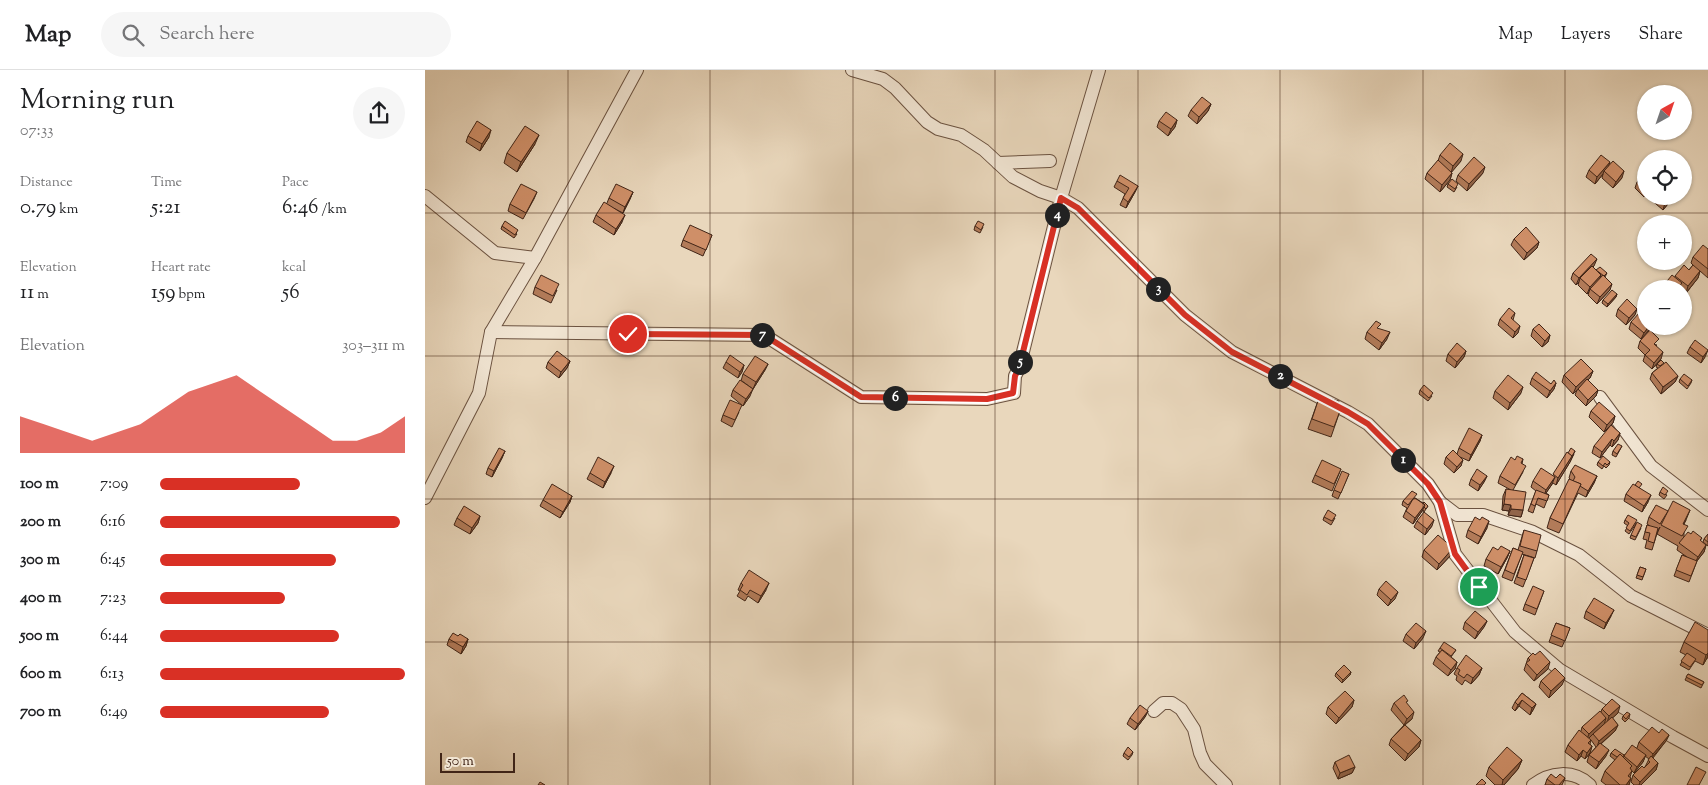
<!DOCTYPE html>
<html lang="en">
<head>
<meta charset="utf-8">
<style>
	:root { --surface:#fff; --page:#f6f6f6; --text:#202124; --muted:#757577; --line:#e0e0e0; --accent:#d93025 }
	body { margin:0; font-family:"Sorts Mill Goudy",serif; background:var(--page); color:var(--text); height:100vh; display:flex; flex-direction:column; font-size:19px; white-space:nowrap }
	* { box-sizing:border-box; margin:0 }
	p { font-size:16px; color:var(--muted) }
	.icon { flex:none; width:28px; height:28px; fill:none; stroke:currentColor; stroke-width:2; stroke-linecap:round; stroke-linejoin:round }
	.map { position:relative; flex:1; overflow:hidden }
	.drawer { display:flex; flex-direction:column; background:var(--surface); width:425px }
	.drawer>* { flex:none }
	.needle { width:32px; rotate:40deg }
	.controls { position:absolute; left:1212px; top:15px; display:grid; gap:10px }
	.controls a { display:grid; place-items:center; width:55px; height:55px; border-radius:50%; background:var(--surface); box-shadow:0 1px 4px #0004; font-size:25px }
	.scale { position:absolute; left:15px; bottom:12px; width:75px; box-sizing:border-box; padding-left:5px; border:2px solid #412517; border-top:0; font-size:14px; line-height:18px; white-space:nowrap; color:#412517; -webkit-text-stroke:4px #f1e5d3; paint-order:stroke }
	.pin { position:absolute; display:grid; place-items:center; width:42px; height:42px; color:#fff; margin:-21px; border:2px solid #fff; border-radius:50%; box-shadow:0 1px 5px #0007 }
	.km { position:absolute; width:25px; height:25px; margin:-12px; border-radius:50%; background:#222; color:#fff; font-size:14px; line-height:25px; text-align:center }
	.round { display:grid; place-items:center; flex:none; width:52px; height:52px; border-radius:26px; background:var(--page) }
	.headline { display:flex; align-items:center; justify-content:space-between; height:85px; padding:0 20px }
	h1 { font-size:28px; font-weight:600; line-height:38px }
	.metrics { display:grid; grid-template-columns:repeat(3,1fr); gap:8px; height:85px; padding:5px 20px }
	.metrics div { display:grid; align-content:center }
	.metrics b { font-size:21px; font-weight:600 }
	.metrics small { font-size:14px; font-weight:400 }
	.metrics p { font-size:14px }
	.chart { height:140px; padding:10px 20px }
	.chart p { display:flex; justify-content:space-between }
	.chart svg { width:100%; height:90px; margin-top:5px; fill:var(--accent); opacity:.7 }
	ul { padding:0 20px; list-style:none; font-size:16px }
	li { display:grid; grid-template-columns:80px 60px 1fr; align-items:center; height:38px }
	li i { height:12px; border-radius:6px; background:var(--accent) }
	header { display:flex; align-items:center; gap:30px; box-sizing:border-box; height:70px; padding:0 25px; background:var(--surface); border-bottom:1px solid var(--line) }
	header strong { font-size:24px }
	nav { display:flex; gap:28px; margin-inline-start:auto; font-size:18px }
	.search { width:350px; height:45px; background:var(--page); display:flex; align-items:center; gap:12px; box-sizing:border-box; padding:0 18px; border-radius:28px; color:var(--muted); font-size:19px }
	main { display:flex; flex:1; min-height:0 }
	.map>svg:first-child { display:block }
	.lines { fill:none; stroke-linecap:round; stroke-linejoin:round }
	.minor-casing { stroke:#6b5240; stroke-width:14 }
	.minor { stroke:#f1e5d3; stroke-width:12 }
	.wall { fill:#b27b59; stroke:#412517 }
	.shaded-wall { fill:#916449; stroke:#412517 }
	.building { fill:#cf8f68; stroke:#412517 }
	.route-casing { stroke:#fff; stroke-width:10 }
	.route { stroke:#d93025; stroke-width:6 }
	.grid { fill:none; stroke:#412517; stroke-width:1; stroke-opacity:0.55 }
</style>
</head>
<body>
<header>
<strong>Map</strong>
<div class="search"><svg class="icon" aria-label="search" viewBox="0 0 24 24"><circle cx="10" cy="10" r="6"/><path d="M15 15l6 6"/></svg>Search here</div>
<nav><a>Map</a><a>Layers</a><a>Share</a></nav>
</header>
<main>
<section class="drawer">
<div class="headline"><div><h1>Morning run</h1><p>07:33</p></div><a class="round"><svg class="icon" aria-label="share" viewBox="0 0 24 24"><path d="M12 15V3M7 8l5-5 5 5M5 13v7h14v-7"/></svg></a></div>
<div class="metrics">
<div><p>Distance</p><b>0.79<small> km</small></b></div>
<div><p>Time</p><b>5:21</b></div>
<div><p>Pace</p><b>6:46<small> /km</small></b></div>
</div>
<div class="metrics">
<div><p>Elevation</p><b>11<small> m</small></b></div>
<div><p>Heart rate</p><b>159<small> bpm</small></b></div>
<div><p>kcal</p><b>56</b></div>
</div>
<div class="chart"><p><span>Elevation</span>303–311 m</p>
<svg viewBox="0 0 160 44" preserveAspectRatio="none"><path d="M0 44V26L10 30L20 34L30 38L40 34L50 30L60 22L70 14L80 10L90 6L100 14L110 22L120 30L130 38L140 38L150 34L160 26V44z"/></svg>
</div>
<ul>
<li><b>100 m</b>7:09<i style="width:57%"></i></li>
<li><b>200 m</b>6:16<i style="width:98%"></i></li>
<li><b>300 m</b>6:45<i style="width:72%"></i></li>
<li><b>400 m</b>7:23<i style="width:51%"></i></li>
<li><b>500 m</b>6:44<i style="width:73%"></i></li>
<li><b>600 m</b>6:13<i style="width:100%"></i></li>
<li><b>700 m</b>6:49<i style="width:69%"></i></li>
</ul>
</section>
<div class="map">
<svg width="1283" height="715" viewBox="0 0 1283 715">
	<rect width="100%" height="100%" fill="#e9d7bc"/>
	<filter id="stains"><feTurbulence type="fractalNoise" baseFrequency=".004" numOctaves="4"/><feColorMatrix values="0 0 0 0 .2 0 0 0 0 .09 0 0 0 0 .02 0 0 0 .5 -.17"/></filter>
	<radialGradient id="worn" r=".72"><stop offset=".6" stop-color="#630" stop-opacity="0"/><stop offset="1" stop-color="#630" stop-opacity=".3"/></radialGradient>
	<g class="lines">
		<defs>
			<g id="minor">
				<path d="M427,0L458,9L470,18L502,52L513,59L536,65L559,80L588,107L615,121L636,128L653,138L760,245L807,282L923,342L943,354L1003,414L1015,432L1030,484L1090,562L1135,600L1248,667L1283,686"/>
				<path d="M573,93L625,91"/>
				<path d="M0,126L70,183L110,188"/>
				<path d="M66,262L339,265L436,327L562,329L589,323L590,306L594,298L636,128L674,0"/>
				<path d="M1175,327L1226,396L1283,440"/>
				<path d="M0,428L54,323L66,262L110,188L212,0"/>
				<path d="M1015,432L1032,445H1058L1108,462L1154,485L1206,526L1283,565"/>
				<path d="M729,641L738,633H747L756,639L769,659L775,683L780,694L801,715"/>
				<path d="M1108,715C1125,702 1148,699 1165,715"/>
			</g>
		</defs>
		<use href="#minor" class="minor-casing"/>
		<use href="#minor" class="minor"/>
	</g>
	<g class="wall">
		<path d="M786,34L783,41L772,54L763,46L766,40Z"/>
		<path d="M752,50L750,57L743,66L732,57L734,51Z"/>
		<path d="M43,66L64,67L55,81L41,72Z"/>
		<path d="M110,74L92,102L79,93L82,83Z"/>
		<path d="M1015,85L1036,91L1026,102L1027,103L1025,110L1015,122L1000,109L1002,103L1013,91Z"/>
		<path d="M1184,96L1197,108L1188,118L1177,108L1178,104L1170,114L1161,107L1164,100Z"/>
		<path d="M1058,103L1042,121L1031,111L1033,105Z"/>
		<path d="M1221,106V124L1219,127L1210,118L1212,112Z"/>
		<path d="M692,111L713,116L710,122L701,138L695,135L700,124L689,117Z"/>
		<path d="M1023,114L1032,117L1029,122L1022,117Z"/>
		<path d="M112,122L109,129L98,149L83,141L85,134Z"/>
		<path d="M208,122L205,129L198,143L190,139L197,152L189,165L168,152L171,145L182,133L184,128Z"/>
		<path d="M1225,126H1248L1247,129L1238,140L1224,128Z"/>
		<path d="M77,156L92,164L89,168L76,159Z"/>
		<path d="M550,156L558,157L555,163L549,160Z"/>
		<path d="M287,165L278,186L256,176L258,170Z"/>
		<path d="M1089,169L1114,172L1112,178L1099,190L1086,175Z"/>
		<path d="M1283,179V208L1275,201L1273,208L1262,222L1261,225L1259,228V219H1256L1255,218L1254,219H1237L1238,216L1250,207V206L1264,200L1268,195L1266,193L1268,187Z"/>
		<path d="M1169,196L1168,197L1171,201L1182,203L1180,207L1185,220L1172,234L1163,225L1164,222L1162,224L1153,215L1154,212L1151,215L1146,209L1148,203Z"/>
		<path d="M110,217L132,220L126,233L108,224Z"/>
		<path d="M1192,224L1191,227L1182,237L1177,233L1178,230Z"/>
		<path d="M1193,239L1210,245L1201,255L1191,246Z"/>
		<path d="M1090,243L1088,250L1093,263L1088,268L1073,255L1075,249Z"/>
		<path d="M1206,252L1221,256H1226L1225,259L1216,269L1204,259Z"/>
		<path d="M954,259L962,269L954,280L940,269L942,262Z"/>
		<path d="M1108,259L1125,265L1123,272L1117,277L1106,266Z"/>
		<path d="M1215,271L1232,275L1231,276L1236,289L1227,299L1218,291L1220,285L1213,278Z"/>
		<path d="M1265,277L1280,287L1276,293L1262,283Z"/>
		<path d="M1041,281L1039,287L1030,298L1021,291L1023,284Z"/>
		<path d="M145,291L142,298L134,308L121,298L123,292Z"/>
		<path d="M301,292L319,295L317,302L313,308L298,298Z"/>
		<path d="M343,294L340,300L328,319L317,311L325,326L318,336L306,326L308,320L316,311L318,304Z"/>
		<path d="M1232,294H1238L1253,306L1250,312L1236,324L1225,309L1227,303L1233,298L1231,297Z"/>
		<path d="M1168,301L1165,308L1163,310L1173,320L1171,326L1161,336L1150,325L1152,320L1148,324L1137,312L1139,305Z"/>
		<path d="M1107,308L1126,314L1131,313L1129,319L1122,328L1105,314Z"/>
		<path d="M1255,309L1267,310L1266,313L1262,319L1254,312Z"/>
		<path d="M995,320L1007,326L1003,331L994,324Z"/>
		<path d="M1070,321L1096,323L1083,340L1068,328Z"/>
		<path d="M894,328L905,334L916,338L906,367L883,359Z"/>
		<path d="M1166,341L1190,346L1188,353L1179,362L1164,347Z"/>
		<path d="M314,342L307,357L296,351L298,345Z"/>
		<path d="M1195,363L1193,370L1187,377L1185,375L1175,388L1167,383L1169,376Z"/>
		<path d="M1057,365L1055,371L1044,391L1035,387L1036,396L1029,403L1019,394L1021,387L1032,384L1034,378Z"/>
		<path d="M1197,376L1191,387L1187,385L1188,381Z"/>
		<path d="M80,381L77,388L67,407L61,404L63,398Z"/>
		<path d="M1149,384L1145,392L1131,415L1128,413L1121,423L1124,425L1119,438L1111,434L1108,443L1103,441L1111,421L1106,417L1108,411L1127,406Z"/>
		<path d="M1098,389L1097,394L1098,402L1088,420L1098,440L1096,447L1083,445L1084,441L1077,440L1078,426L1081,419L1086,420L1073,413L1075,406L1090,390Z"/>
		<path d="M1173,392H1185L1184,395L1181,398L1179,396L1177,399L1172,395Z"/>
		<path d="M916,399L907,421L887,412L890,405Z"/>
		<path d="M1146,401L1172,406L1169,413L1161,427L1153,423L1134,463L1122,458L1125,448L1145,409L1144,408Z"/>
		<path d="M165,403H186L178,418L162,409Z"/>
		<path d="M924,404L913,429L907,426L909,420Z"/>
		<path d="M1062,406L1059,412L1053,421L1044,415L1046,409Z"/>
		<path d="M1215,418L1223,432L1217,442L1199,431L1201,424Z"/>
		<path d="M1235,422L1242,425L1239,429L1234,425Z"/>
		<path d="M147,426L145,432L135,448L115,436L118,430Z"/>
		<path d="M990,428L998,433L1003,436L999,442L998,440L988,454L978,447L982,438L977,435L978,431Z"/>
		<path d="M1243,441L1261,450L1259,454V467L1266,464L1277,468L1275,471L1281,475L1279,482L1272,491L1264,512L1249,506L1257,485L1262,487L1252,480L1253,476L1232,464L1235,457L1233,460L1227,480L1220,478L1222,470L1218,469L1222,455L1225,456L1222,454L1224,447Z"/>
		<path d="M55,446L53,453L45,464L29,455L32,448Z"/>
		<path d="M899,447L910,448L906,455L898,450Z"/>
		<path d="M1055,450L1062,458L1053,474L1041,467L1043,460Z"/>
		<path d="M1200,450L1211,454L1204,464L1200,461L1203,456L1199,453Z"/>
		<path d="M992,451L1007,456L1000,465L989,457Z"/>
		<path d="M1216,458L1210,470L1205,468L1206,465Z"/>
		<path d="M1099,460L1112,481L1110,488L1097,484L1087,511L1077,507L1088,478L1093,480Z"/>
		<path d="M1283,464V476L1278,472L1279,469Z"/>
		<path d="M999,480L1026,485L1012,500L997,487Z"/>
		<path d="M1085,481L1082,488L1073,504L1059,496L1061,489Z"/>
		<path d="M1099,485L1109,488L1098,517L1089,513Z"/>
		<path d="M1215,497L1221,499L1217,510L1211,508Z"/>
		<path d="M316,513L341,520L333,533L323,526L320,531L312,526L315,521L313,520Z"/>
		<path d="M954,519L970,529L963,536L952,525Z"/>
		<path d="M1119,521L1110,545L1098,540L1100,534Z"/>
		<path d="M1161,541L1186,546L1179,559L1159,548Z"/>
		<path d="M1062,551L1059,557L1050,569L1038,559L1040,552Z"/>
		<path d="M1131,553L1145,558L1137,577L1124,572Z"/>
		<path d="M1283,560V588H1282L1278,595L1270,591L1264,600L1255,595L1261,585L1255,582L1259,572Z"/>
		<path d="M981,564L998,568L989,579L978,571Z"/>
		<path d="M33,566L43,569L41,576L36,584L22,575L24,569Z"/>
		<path d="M1015,578L1031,580L1026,587L1032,592L1030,599L1023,606L1008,594L1011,587L1015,582L1013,581Z"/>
		<path d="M1103,588L1123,599L1109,611L1099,600Z"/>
		<path d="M1032,598H1057L1054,605L1046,614L1040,610L1037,615L1031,610L1032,606L1029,604Z"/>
		<path d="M926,602L925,605L917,613L910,606L911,603Z"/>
		<path d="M1263,604L1279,612L1276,618L1260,610Z"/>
		<path d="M1116,611L1137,615L1124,628L1114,617Z"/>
		<path d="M1097,623L1111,634L1108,640L1105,645L1094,636L1090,641L1087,638L1090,632Z"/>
		<path d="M929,630L927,637L911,654L901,644L903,637Z"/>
		<path d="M969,633L982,634L987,649L980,655L996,670L994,677L980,691L964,675L966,669L979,655L966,640Z"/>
		<path d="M1177,639L1193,643L1187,648L1193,655L1190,661L1176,674L1181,686L1171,699L1162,692L1164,685L1171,677L1166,670L1165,674L1167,676L1165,683L1160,689L1156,686L1152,691L1140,682L1143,675L1156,661L1157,657L1176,642Z"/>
		<path d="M723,641L720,647L710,660L702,654L705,648Z"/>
		<path d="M1205,644L1204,648L1200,652L1197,649L1198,646Z"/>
		<path d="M1234,663L1244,665L1241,671L1228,688L1233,693L1231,700L1216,715H1209L1206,712L1208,705L1220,697L1224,689L1220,686L1218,692L1209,703L1207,701L1205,707L1204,715H1181L1176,711L1180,701L1190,690L1185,686L1186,683L1199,685L1212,678L1214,672Z"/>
		<path d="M708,682L707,685L703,690L698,686L699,683Z"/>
		<path d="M1097,690L1093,699L1079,715H1070L1061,706L1064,697Z"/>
		<path d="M910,692L930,697L927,703L913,709L908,698Z"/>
		<path d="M1131,708H1140L1137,715H1120L1122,709Z"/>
	</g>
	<g class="shaded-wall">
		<path d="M786,34L783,41L772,54L774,47Z"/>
		<path d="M752,50L750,57L743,66L746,59Z"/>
		<path d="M66,60L64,67L55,81L57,74Z"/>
		<path d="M114,65L110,74L92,102L96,92Z"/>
		<path d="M1038,84L1036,91L1026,103L1028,96Z"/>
		<path d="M1185,92L1183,98L1179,101L1178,104L1170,114L1172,107Z"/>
		<path d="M1060,97L1058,103L1042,121L1044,114Z"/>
		<path d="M1199,101L1197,108L1188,118L1191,112Z"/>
		<path d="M1027,103L1025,110L1015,122L1017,115Z"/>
		<path d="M713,116L710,122L701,138L703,132Z"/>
		<path d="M208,122L205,129L198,143L200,137Z"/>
		<path d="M1246,126H1248L1247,129L1238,140L1240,133Z"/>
		<path d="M200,145L197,152L189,165L191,159Z"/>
		<path d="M1114,172L1112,178L1099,190L1102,183Z"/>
		<path d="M1172,189L1169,196L1156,209L1155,208L1154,212L1151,215L1154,208Z"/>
		<path d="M1275,201L1273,208L1261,223L1263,216Z"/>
		<path d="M1176,205L1174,212L1165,219L1164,222L1162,224L1165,217Z"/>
		<path d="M1187,214L1185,220L1172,234L1175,227Z"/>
		<path d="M1192,224L1191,227L1182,237L1183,234Z"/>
		<path d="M1212,239L1210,245L1201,255L1204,248Z"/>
		<path d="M1095,256L1093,263L1088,268L1090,262Z"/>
		<path d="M1224,256H1226L1225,259L1216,269L1219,263Z"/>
		<path d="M965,262L962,269L954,280L957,273Z"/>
		<path d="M1125,265L1123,272L1117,277L1120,271Z"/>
		<path d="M1283,280L1280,287L1276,293L1278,287Z"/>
		<path d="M1041,281L1039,287L1030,298L1032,292Z"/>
		<path d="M1238,282L1236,289L1227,299L1229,293Z"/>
		<path d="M145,291L142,298L134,308L136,302Z"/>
		<path d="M343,294L340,300L328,319L331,312Z"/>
		<path d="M319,295L317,302L313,308L315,302Z"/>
		<path d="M1168,301L1165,308L1148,324L1151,317Z"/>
		<path d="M1253,306L1250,312L1236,324L1238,317Z"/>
		<path d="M1131,313L1129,319L1122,328L1125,321Z"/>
		<path d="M1098,317L1096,323L1083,340L1085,333Z"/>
		<path d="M328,319L325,326L318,336L321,329Z"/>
		<path d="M1173,320L1171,326L1161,336L1163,330Z"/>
		<path d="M1190,346L1188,353L1179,362L1182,355Z"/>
		<path d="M1195,363L1193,370L1187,377L1189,371Z"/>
		<path d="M1057,365L1055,371L1044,391L1046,385Z"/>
		<path d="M1187,369L1185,375L1175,388L1177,382Z"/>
		<path d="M80,381L77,388L67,407L69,401Z"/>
		<path d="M1150,381L1145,392L1131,415L1133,408Z"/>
		<path d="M1038,390L1036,396L1029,403L1032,397Z"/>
		<path d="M189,396L186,403L178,418L180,412Z"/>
		<path d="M1062,406L1059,412L1053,421L1055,415Z"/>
		<path d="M1172,406L1169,413L1161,427L1163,421Z"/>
		<path d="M1130,407L1127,414L1119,426L1121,420Z"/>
		<path d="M1226,425L1223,432L1217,442L1219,436Z"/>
		<path d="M147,426L145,432L135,448L138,442Z"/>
		<path d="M1079,434L1086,435L1084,441L1077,440Z"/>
		<path d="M1000,435L997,441L988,454L990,448Z"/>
		<path d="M1086,439L1098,440L1096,447L1083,445Z"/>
		<path d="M1265,440L1261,450L1254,463L1258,454Z"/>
		<path d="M55,446L53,453L45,464L47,458Z"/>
		<path d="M1009,450L1007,456L1000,465L1002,459Z"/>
		<path d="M1064,451L1062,458L1053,474L1056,467Z"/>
		<path d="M1281,475L1279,482L1270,493L1273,487Z"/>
		<path d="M1028,478L1026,485L1012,500L1014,494Z"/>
		<path d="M1085,481L1082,488L1073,504L1076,497Z"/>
		<path d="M344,513L341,520L333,533L336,526Z"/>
		<path d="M973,522L970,529L963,536L966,530Z"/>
		<path d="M1189,540L1186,546L1179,559L1181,553Z"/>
		<path d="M1062,551L1059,557L1050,569L1053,562Z"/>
		<path d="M1001,561L998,568L989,579L991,573Z"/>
		<path d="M43,569L41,576L36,584L38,577Z"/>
		<path d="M1283,583L1282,588L1278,595L1281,585Z"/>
		<path d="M1032,592L1030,599L1023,606L1026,600Z"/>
		<path d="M1125,592L1123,599L1109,611L1112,605Z"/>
		<path d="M1057,598L1054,605L1046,614L1048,608Z"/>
		<path d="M926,602L925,605L917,613L918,610Z"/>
		<path d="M1140,608L1137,615L1124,628L1126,621Z"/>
		<path d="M929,630L927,637L911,654L914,648Z"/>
		<path d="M1097,630L1094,636L1090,641L1093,635Z"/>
		<path d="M1111,634L1108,640L1105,645L1107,638Z"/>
		<path d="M1195,636L1193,643L1182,653L1184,646Z"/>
		<path d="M723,641L720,647L710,660L713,654Z"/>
		<path d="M989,642L987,649L979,655L982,649Z"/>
		<path d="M1181,648L1179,655L1168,664L1161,671L1164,664Z"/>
		<path d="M1193,655L1190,661L1172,677L1174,671Z"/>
		<path d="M1244,665L1241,671L1225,690L1228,684Z"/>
		<path d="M996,670L994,677L980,691L983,684Z"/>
		<path d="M1167,676L1165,683L1160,689L1162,683Z"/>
		<path d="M1158,680L1156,686L1152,691L1154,685Z"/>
		<path d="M1184,680L1181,686L1171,699L1174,692Z"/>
		<path d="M1221,685L1218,692L1209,703L1212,697Z"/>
		<path d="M1097,690L1093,699L1079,715H1077L1078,710Z"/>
		<path d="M1233,693L1231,700L1216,715H1214L1215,712Z"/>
		<path d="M930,697L927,703L913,709L915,703Z"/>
		<path d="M1206,708L1204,715H1201Z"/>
	</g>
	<g class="building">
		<path d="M777,27L786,34L774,47L766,40Z"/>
		<path d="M741,42L752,50L746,59L734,51Z"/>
		<path d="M52,51L66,60L57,74L43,66Z"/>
		<path d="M100,56L114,65L96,92L82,83Z"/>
		<path d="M1025,73L1038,84L1028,96L1015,85Z"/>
		<path d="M1176,85L1185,92L1172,107L1164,100Z"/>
		<path d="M1049,87L1060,97L1044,114L1033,105Z"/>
		<path d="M1013,90L1027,103L1017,115L1002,103Z"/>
		<path d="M1188,91L1199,101L1191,112L1179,101Z"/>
		<path d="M1219,104L1221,106V120L1212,112Z"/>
		<path d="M695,105L713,116L703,132L698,128L704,118L692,111Z"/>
		<path d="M1027,109L1033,114L1030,119L1023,114Z"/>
		<path d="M96,114L112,122L101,143L85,134Z"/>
		<path d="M191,114L208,122L200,137L184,128Z"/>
		<path d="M1233,126H1246L1240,133Z"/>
		<path d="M179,132L200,145L191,159L171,145Z"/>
		<path d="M80,151L93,160L90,165L77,156Z"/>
		<path d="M553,151L559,154L556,160L550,156Z"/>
		<path d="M265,155L287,165L281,180L258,170Z"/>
		<path d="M1101,157L1114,172L1102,183L1089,169Z"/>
		<path d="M1278,175L1283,179V199L1268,187Z"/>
		<path d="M1166,184L1172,189L1154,208L1148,203Z"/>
		<path d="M1259,195L1264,200L1268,195L1275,201L1263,216L1250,206Z"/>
		<path d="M1167,196L1176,205L1165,217L1155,208Z"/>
		<path d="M1175,197L1182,203L1179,206L1171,200Z"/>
		<path d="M116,205L134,214L128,226L110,217Z"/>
		<path d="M1178,205L1187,214L1175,227L1165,219Z"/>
		<path d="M1247,205L1257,213L1252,219H1242L1238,216Z"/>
		<path d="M1259,219L1262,222L1259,226Z"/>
		<path d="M1187,220L1192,224L1183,234L1178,230Z"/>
		<path d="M1202,229L1212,239L1204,248L1193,239Z"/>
		<path d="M1084,238L1090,243L1086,248L1095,256L1090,262L1075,249Z"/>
		<path d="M1215,242L1221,247V256H1224L1219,263L1206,252Z"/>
		<path d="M951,251L956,254L952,258L965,262L957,273L942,262Z"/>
		<path d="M1114,254L1125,265L1120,271L1108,259Z"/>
		<path d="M1225,260L1234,269L1229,274L1238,282L1229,293L1220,285L1225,280L1215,271Z"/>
		<path d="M1270,270L1283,280L1278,287L1265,277Z"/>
		<path d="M1032,273L1041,281L1032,292L1023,284Z"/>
		<path d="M132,281L145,291L136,302L123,292Z"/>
		<path d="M305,285L319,295L315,302L301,292Z"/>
		<path d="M330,286L343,294L331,312L318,304Z"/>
		<path d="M1156,289L1168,301L1151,317L1139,305Z"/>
		<path d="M1236,290L1239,293L1235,296L1232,294Z"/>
		<path d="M1241,292L1253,306L1238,317L1227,303Z"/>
		<path d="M1111,302L1126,314L1129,310L1131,313L1125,321L1107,308Z"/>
		<path d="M1259,304L1267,310L1263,316L1255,309Z"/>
		<path d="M1083,305L1098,317L1085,333L1070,321Z"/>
		<path d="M1162,309L1173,320L1163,330L1153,319Z"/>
		<path d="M315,310L328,319L321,329L308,320Z"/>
		<path d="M999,315L1008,323L1004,328L995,320Z"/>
		<path d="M894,328L905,334L907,329L914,331L912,337L916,338L909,357L887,349Z"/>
		<path d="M305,330L317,335L310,350L298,345Z"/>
		<path d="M1174,332L1190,346L1182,355L1166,341Z"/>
		<path d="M1186,355L1195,363L1189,371L1187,369L1177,382L1169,376Z"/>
		<path d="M1044,358L1057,365L1046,385L1034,378Z"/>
		<path d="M1193,374L1197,376L1192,384L1188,381Z"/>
		<path d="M74,378L80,381L69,401L63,398Z"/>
		<path d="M1146,378L1150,381L1147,386L1143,383Z"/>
		<path d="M1028,380L1038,390L1032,397L1021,387Z"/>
		<path d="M1142,382L1147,386L1133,408L1128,404Z"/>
		<path d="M1092,386L1098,389L1096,393L1101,396L1090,415L1075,406L1086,387L1090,390Z"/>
		<path d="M1178,386L1185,392L1182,395L1180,393L1178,396L1173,392Z"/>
		<path d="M173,387L189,396L180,412L165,403Z"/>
		<path d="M897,390L916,399L909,414L890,405Z"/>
		<path d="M1150,395L1172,406L1163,421L1155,416L1156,414L1148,411L1150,407L1146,401Z"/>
		<path d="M1116,398L1130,407L1121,420L1108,411Z"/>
		<path d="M1052,399L1062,406L1055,415L1046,409Z"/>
		<path d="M917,401L924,404L916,423L909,420Z"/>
		<path d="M1144,409L1156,414L1138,454L1125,448Z"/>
		<path d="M1213,411L1217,414L1214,418L1210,415Z"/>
		<path d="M127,414L147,426L138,442L118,430Z"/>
		<path d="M1208,414L1226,425L1219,436L1201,424Z"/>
		<path d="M1238,417L1243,421L1240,425L1235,422Z"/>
		<path d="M1081,419L1101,422L1098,440L1086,439V435L1079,434Z"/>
		<path d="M1111,420L1124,425L1122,431L1113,428L1110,436L1106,434Z"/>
		<path d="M987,421L992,424L983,435L978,431Z"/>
		<path d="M990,428L1000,435L990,448L981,441L988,429Z"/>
		<path d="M1248,431L1265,440L1258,454L1263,456L1257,466L1236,455Z"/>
		<path d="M999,432L1003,436L1001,439L999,437L1000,435L998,433Z"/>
		<path d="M1231,435L1243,441L1235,454L1224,447Z"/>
		<path d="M39,436L55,446L47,458L32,448Z"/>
		<path d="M903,440L911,445L907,451L899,447Z"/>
		<path d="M999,442L1009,450L1002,459L992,451Z"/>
		<path d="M1203,445L1212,450L1205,461L1201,458L1204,453L1200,450Z"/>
		<path d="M1050,447L1055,450L1057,447L1064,451L1056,467L1043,460Z"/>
		<path d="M1212,452L1217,455L1211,467L1206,465Z"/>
		<path d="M1222,455L1233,458L1229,473L1223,471L1225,463L1220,462Z"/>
		<path d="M1099,460L1116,465L1112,481L1095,476Z"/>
		<path d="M1268,461L1277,468L1275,470L1281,475L1273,487L1254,473L1263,462L1266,464Z"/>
		<path d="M1283,464V472L1279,469Z"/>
		<path d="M1013,465L1028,478L1014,494L999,480Z"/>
		<path d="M1076,476L1085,481L1076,497L1061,489L1068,477L1073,480Z"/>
		<path d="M1088,478L1098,482L1089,504L1080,500Z"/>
		<path d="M1099,485L1109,488L1101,510L1092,507Z"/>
		<path d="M1257,485L1272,491L1266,506L1251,500Z"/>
		<path d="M1215,497L1221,499L1218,507L1212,505Z"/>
		<path d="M324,500L344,513L336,526L325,520L322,525L315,520L318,515L316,513Z"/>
		<path d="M961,511L973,522L966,530L954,519Z"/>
		<path d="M1108,516L1119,521L1112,539L1100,534Z"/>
		<path d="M1169,528L1189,540L1181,553L1161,541Z"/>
		<path d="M1050,541L1062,551L1053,562L1040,552Z"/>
		<path d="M1270,552L1283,560V583L1281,585L1259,572Z"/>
		<path d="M991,553L1001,561L991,573L981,564Z"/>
		<path d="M1131,553L1145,558L1140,571L1126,565Z"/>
		<path d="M28,563L33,566L35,564L43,569L38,577L24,569Z"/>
		<path d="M1019,572L1031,580L1026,586L1015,578Z"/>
		<path d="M1017,580L1032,592L1026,600L1011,587Z"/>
		<path d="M1115,581L1125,592L1112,605L1101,593L1105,590L1103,588L1108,583L1110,585Z"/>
		<path d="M1262,583L1271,589L1265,597L1256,591Z"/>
		<path d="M1041,585L1057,598L1048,608L1042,604L1039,608L1033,604L1035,600L1032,598Z"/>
		<path d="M919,595L926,602L918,610L911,603Z"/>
		<path d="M1130,598L1140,608L1126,621L1116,611Z"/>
		<path d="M1263,604L1279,612L1277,615L1261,607Z"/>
		<path d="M920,621L929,630L914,648L903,637Z"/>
		<path d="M1097,623L1111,634L1107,638L1097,630L1093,635L1090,632Z"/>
		<path d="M979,625L983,631L981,632L989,642L982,649L969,633Z"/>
		<path d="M1187,629L1195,636L1184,646L1177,639Z"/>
		<path d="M715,635L723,641L713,654L705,648Z"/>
		<path d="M1175,641L1181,648L1164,664L1157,657Z"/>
		<path d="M1202,642L1205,644L1201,649L1198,646Z"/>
		<path d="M1187,647L1193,655L1174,671L1168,664Z"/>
		<path d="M980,655L996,670L983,684L966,669Z"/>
		<path d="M1227,657L1234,663L1237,659L1244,665L1228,684L1214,672Z"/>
		<path d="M1154,660L1166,670L1163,673L1167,676L1162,683L1158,680L1154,685L1143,675Z"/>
		<path d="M1175,673L1184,680L1174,692L1164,685Z"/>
		<path d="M1207,675L1221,685L1212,697L1199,686Z"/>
		<path d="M703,677L708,682L704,687L699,683Z"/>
		<path d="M1082,677L1097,690L1078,710L1064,697Z"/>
		<path d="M1190,679L1199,685L1198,687L1195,684L1192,687L1186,683Z"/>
		<path d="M1195,684L1207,696L1205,698L1207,701L1203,706L1206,708L1201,715H1195L1180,701Z"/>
		<path d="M924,685L930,697L915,703L910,692Z"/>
		<path d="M1226,686L1233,693L1215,712L1208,705L1217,696L1219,698L1225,692L1223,690Z"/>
		<path d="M1271,697L1281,702L1274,715H1262Z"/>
		<path d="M1126,704L1131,708L1135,704L1140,708L1134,715H1130L1122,709Z"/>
		<path d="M1057,709L1061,713L1059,715H1051Z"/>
		<path d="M115,712L120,715H113Z"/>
	</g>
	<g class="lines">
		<defs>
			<path id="route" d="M203,264L339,265L436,327L562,329L588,323L590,306L594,298L636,128L653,138L760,245L807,282L923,342L943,354L1003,414L1015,432L1030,484L1054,517"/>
		</defs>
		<use href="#route" class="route-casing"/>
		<use href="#route" class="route"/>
	</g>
	<path class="grid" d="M143,0V715M285,0V715M428,0V715M570,0V715M713,0V715M855,0V715M998,0V715M1140,0V715M0,143H1283M0,286H1283M0,429H1283M0,572H1283"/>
	<rect width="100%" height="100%" filter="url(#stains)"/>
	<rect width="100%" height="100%" fill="url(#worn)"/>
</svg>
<div class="controls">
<a><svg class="needle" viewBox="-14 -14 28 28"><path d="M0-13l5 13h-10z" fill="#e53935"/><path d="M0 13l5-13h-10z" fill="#757577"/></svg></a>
<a><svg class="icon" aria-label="locate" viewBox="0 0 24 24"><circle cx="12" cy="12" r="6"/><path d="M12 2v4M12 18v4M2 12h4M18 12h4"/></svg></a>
<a>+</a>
<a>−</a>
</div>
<div class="scale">50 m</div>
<div class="pin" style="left:1054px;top:517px;background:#1e9e55"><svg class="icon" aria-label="arrive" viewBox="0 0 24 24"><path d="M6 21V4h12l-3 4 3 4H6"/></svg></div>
<div class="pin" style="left:203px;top:264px;background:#d93025"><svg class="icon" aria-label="check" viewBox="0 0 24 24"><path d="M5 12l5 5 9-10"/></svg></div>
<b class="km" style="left:978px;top:390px">1</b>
<b class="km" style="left:855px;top:306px">2</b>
<b class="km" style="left:733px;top:219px">3</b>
<b class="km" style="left:632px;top:145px">4</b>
<b class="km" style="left:595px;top:292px">5</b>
<b class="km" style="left:470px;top:328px">6</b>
<b class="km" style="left:337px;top:265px">7</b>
</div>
</main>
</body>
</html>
